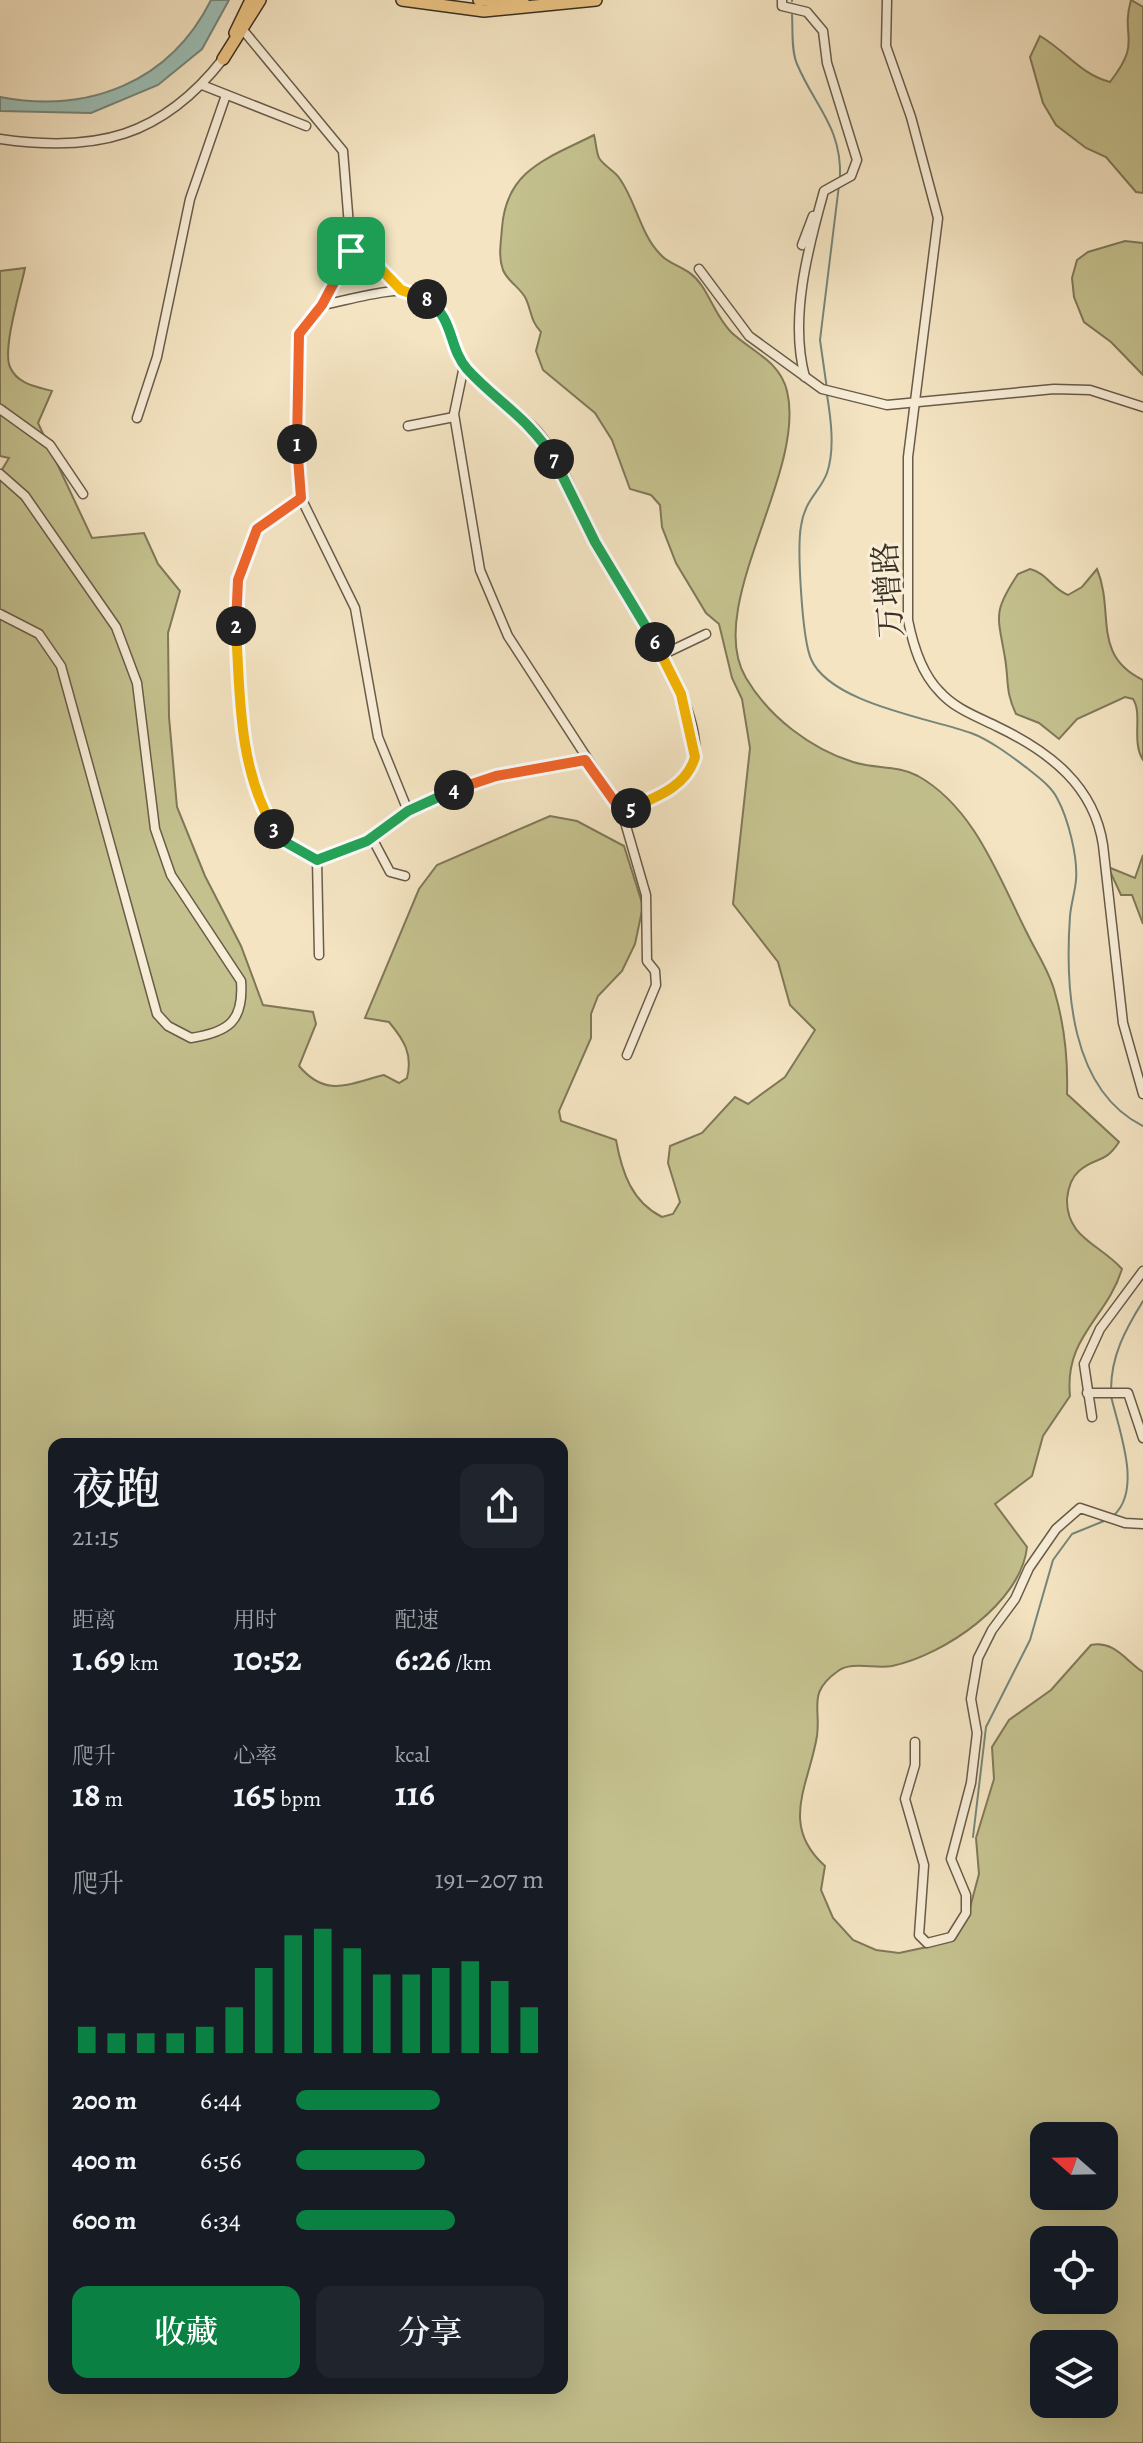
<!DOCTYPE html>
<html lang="zh">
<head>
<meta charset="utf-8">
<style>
	:root { --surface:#171b24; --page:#20242c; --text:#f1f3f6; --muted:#9ea1a6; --accent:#0b8043 }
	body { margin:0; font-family:Alegreya,"Noto Serif SC",serif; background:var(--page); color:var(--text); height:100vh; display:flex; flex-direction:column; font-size:30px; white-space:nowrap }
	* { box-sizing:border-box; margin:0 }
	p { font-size:26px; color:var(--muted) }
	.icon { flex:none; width:44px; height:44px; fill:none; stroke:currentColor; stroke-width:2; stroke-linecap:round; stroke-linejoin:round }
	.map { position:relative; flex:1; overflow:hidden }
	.sheet { position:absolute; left:48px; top:1438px; width:520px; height:956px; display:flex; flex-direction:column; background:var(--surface); border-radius:16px; box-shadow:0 8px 32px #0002 }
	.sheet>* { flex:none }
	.needle { width:52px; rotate:290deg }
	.tools { position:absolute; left:1030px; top:2122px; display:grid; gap:16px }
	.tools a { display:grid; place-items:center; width:88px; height:88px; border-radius:16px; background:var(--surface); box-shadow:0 8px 32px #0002; font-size:40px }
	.pin { position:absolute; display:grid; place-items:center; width:68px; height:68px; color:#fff; margin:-34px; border-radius:16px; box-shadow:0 4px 12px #0006 }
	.km { position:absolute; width:40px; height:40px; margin:-20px; border-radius:50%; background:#222; color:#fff; font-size:22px; line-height:40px; text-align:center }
	.round { display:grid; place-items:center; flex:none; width:84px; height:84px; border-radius:16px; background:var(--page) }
	.summary { display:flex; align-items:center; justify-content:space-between; height:136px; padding:0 24px }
	h1 { font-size:44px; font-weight:600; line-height:60px }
	.stats { display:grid; grid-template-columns:repeat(3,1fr); gap:12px; height:136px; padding:8px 24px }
	.stats div { display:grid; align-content:center }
	.stats b { font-size:34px; font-weight:600 }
	.stats small { font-size:22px; font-weight:400 }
	.stats p { font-size:22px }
	.chart { height:224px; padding:16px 24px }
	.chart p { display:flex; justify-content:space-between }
	.chart svg { width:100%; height:144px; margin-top:8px; stroke:var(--accent); stroke-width:6 }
	.button { display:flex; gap:16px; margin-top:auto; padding:16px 24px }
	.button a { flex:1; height:92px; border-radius:16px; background:var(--accent); color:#fff; font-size:32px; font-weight:600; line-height:92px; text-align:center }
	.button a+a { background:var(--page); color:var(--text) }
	ul { padding:0 24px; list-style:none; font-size:26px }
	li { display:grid; grid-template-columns:128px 96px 1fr; align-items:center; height:60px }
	li i { height:20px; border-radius:10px; background:var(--accent) }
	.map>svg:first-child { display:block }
	.green { fill:#c4c18e; stroke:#7f7858; stroke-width:2; fill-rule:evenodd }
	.water { fill:#9cbeb5; stroke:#75857a; stroke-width:2 }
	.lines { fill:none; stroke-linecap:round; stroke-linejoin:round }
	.stream { stroke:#75857a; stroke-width:2 }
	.minor-casing { stroke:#685c4a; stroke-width:11 }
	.major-casing { stroke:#3a2f22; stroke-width:14 }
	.minor { stroke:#f8edd7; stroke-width:8 }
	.major { stroke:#eac281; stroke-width:11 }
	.split-1-casing { stroke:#fff; stroke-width:16 }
	.split-2-casing { stroke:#fff; stroke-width:16 }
	.split-3-casing { stroke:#fff; stroke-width:16 }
	.split-4-casing { stroke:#fff; stroke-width:16 }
	.split-5-casing { stroke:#fff; stroke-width:16 }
	.split-6-casing { stroke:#fff; stroke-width:16 }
	.split-7-casing { stroke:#fff; stroke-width:16 }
	.split-8-casing { stroke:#fff; stroke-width:16 }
	.split-9-casing { stroke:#fff; stroke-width:16 }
	.split-1 { stroke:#f0652b; stroke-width:10 }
	.split-2 { stroke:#f0652b; stroke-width:10 }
	.split-3 { stroke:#f5b400; stroke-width:10 }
	.split-4 { stroke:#22a559; stroke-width:10 }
	.split-5 { stroke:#f0652b; stroke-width:10 }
	.split-6 { stroke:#f5b400; stroke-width:10 }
	.split-7 { stroke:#22a559; stroke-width:10 }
	.split-8 { stroke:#22a559; stroke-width:10 }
	.split-9 { stroke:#f5b400; stroke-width:10 }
	.labels { text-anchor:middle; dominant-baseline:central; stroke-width:6; stroke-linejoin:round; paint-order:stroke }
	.street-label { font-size:32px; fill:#3a2f22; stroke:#f8edd7 }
</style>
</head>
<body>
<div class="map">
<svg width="1143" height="2443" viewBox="0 0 1143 2443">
	<rect width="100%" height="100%" fill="#f4e4c2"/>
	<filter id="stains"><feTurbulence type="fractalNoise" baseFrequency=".0025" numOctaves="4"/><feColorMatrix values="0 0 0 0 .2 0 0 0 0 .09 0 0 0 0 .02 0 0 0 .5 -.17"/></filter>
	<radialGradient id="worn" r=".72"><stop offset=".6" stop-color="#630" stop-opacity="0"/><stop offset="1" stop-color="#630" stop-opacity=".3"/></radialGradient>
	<g class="green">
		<path d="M1131,0L1143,7V193L1136,192L1106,157L1086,148L1056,125L1043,103L1030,57L1040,36C1066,51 1080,74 1110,82C1143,40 1120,39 1131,0Z"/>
		<path d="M594,135C596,142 596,151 599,158C605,167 615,171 620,179C636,202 641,235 660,254C671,267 688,265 702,286C712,301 718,319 731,332C752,352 780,361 787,391C807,472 703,607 746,678C769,717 811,749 853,762C875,769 897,765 918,776C975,808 999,878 1027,933C1036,952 1050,972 1055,993C1064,1024 1068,1062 1067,1094L1119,1142C1104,1165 1096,1156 1079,1171C1071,1178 1068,1189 1067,1199C1066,1238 1100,1244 1122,1269C1107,1318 1064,1337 1070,1396L1043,1436L1032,1476L995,1504L1027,1547C1021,1603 944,1655 892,1666C875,1669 851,1661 838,1671C807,1693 821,1707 817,1736C809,1785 779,1825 825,1866L821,1890L833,1918L853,1940L876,1950L899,1953L927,1947L954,1935L968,1915L979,1874L976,1838L994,1779L992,1747L1009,1720L1051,1690L1091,1645C1114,1640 1126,1661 1143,1672V2443H0V473L9,458L0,456V271L25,268C21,288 2,349 10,367C17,384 37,387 52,391L38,423L92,538L144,533L158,564L180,591L168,633L169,717L177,807L205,876L241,946L263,1005L313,1012L316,1024L299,1066C326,1098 348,1084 384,1075L399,1083L407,1078C413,1054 404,1040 389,1022L365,1018L419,889L437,865L550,816L577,821L624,846L643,906L635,944L622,971L598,996L591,1014V1038L559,1111L561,1121L616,1140C622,1173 632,1202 662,1217L673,1214L680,1202L668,1163L670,1146L702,1133L735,1097L748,1104L785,1077L815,1030L790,1005L778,962L733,904L750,748L742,699L732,678L719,624L706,613L676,563L662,527L660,505L651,495L630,489L612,440L595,413L543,370L536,351L541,332C530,320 532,312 526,299C521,288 508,282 503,270C498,257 501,242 502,228C506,169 549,158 594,135ZM54,1444H562V2388H54ZM1044,2136H1104V2196H1044ZM1044,2240H1104V2300H1044ZM1044,2344H1104V2404H1044Z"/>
		<path d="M1125,241L1143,243V375L1111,342L1084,322L1074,297L1072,278L1077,260L1088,252Z"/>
		<path d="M1030,569C1047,573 1052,589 1068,595L1082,587L1097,569C1115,612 1091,655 1143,680V760C1131,741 1143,714 1133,699L1125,697L1077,719L1059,739L1039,723L1016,714C1005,691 1009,681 1005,658C998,616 992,613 1018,574Z"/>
		<path d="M1143,855V924L1132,895H1121L1108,867L1135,878Z"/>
	</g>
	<path class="water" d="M211,0H229L202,49L158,85L91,113L0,111V97C89,114 170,82 211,0Z"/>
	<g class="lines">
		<g class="stream">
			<path d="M792,1V0"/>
			<path d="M792,15C793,30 791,50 797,64C815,107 842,127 840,178"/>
			<path d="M827,389L820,340L839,185"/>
			<path d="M827,395C831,419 835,450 827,473C820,492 805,499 801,526C797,548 802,638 811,659C830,703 928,718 971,733C990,740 1011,756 1027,768C1038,777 1051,786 1057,798C1068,818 1078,857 1076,880C1075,892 1071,904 1070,916C1065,987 1070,1090 1143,1126"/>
			<path d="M1111,1390C1111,1356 1125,1330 1143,1301"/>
			<path d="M1111,1396C1119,1431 1143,1490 1113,1516"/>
			<path d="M973,1837L986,1727L1030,1640L1053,1560L1072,1534L1104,1521"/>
		</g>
		<defs>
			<g id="minor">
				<path d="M782,0V6L807,12L823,31L827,63L857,160L851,176L824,191C808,248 789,319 805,377"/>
				<path d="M887,0L886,46L911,117L938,218L908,457V620C913,645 921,673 940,692C955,709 978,717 998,727C1050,752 1094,786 1103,845L1123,1023L1143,1094"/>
				<path d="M243,30L343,151L351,251"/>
				<path d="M202,85L306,126"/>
				<path d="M0,139C96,153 162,137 223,59"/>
				<path d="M802,245L813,216"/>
				<path d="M699,269L749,336L822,389L887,405L1054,389L1090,390L1143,407"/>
				<path d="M401,290L378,266L351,251L322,305L299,334L297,438L301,498L355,608L378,737L408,811"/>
				<path d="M322,305C346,301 396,285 417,293C452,308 446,341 465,367C483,392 516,408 537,431C565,463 577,507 596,544C623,594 707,706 694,762C687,790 645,802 622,812"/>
				<path d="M464,366L454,414L480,570L508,636L622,812L646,895L647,961L655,971L656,985L627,1055"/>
				<path d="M0,409L50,445L83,494"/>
				<path d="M137,418L157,357L190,199L226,95"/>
				<path d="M408,426L454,417"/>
				<path d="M0,474L25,496L116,627L137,683L155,829L171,875L241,981C244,1021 229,1032 191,1038L168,1026L157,1014L61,666L39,634L0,614"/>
				<path d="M301,498C288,507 265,518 257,530C219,586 236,773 273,827C284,843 301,851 317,860L367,841L408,811L462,787L496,776L585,760"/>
				<path d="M662,655L706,634"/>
				<path d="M372,838L390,872L405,876"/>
				<path d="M317,860L319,955"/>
				<path d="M1087,1393H1128L1143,1438"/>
				<path d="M1092,1417L1084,1364L1100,1329L1143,1271"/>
				<path d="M915,1742V1765L905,1799L924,1865L919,1935L927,1943L951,1937L966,1913V1895L951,1859L971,1783L977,1733L971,1699L978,1658L992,1630L1015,1599L1029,1568L1056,1529L1080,1508L1125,1523L1143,1524"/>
			</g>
			<g id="major">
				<path d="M402,0L484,11L596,0"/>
				<path d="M479,0H523"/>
				<path d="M235,33L251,0"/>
				<path d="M223,59L260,0"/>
			</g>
		</defs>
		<use href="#minor" class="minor-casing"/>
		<use href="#major" class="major-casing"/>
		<use href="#minor" class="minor"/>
		<use href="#major" class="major"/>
	</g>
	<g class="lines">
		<defs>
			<path id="split-1" d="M297,444L299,334L322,305L351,251"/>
			<path id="split-2" d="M236,626L238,580L257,529L301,498L297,444"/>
			<path id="split-3" d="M236,626C240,696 238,767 274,829"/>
			<path id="split-4" d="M274,829L287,843L317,860L367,841L408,811L454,790"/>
			<path id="split-5" d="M454,790L496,776L585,760L622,812L631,808"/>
			<path id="split-6" d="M631,808C657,797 687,786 695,757L681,694L655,642"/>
			<path id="split-7" d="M554,459L595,542L655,642"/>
			<path id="split-8" d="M427,299C455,320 448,347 467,369C497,402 529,418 554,459"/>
			<path id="split-9" d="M351,251L378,266L401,290L427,299"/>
		</defs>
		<use href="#split-1" class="split-1-casing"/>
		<use href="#split-2" class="split-2-casing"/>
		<use href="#split-3" class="split-3-casing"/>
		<use href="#split-4" class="split-4-casing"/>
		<use href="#split-5" class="split-5-casing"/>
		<use href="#split-6" class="split-6-casing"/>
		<use href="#split-7" class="split-7-casing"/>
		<use href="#split-8" class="split-8-casing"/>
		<use href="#split-9" class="split-9-casing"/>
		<use href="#split-1" class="split-1"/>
		<use href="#split-2" class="split-2"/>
		<use href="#split-3" class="split-3"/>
		<use href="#split-4" class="split-4"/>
		<use href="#split-5" class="split-5"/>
		<use href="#split-6" class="split-6"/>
		<use href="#split-7" class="split-7"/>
		<use href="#split-8" class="split-8"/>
		<use href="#split-9" class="split-9"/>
	</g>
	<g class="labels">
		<g class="street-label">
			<text transform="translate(888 590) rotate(-94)">万增路</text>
		</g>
	</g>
	<rect width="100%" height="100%" filter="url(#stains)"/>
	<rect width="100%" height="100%" fill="url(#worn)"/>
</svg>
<div class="tools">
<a><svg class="needle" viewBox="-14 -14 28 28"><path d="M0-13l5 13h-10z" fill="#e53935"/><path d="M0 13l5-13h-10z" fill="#9ea1a6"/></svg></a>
<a><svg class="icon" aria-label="locate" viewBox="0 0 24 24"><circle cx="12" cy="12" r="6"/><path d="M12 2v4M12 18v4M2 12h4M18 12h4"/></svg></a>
<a><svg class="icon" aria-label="layers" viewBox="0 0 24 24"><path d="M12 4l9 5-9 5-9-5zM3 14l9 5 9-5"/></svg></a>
</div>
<div class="pin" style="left:351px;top:251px;background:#1e9e55"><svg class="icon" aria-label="arrive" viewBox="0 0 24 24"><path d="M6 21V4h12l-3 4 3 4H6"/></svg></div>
<b class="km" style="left:297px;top:444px">1</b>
<b class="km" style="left:236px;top:626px">2</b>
<b class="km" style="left:274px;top:829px">3</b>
<b class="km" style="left:454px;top:790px">4</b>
<b class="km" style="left:631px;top:808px">5</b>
<b class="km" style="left:655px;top:642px">6</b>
<b class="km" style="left:554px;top:459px">7</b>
<b class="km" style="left:427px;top:299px">8</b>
<section class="sheet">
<div class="summary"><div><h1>夜跑</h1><p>21:15</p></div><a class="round"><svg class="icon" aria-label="share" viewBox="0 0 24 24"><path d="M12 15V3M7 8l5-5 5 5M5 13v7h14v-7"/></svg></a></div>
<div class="stats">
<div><p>距离</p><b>1.69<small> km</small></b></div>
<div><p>用时</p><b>10:52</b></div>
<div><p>配速</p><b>6:26<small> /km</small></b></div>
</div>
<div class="stats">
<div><p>爬升</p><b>18<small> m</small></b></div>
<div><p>心率</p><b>165<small> bpm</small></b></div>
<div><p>kcal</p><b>116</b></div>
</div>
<div class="chart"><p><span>爬升</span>191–207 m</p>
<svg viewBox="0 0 160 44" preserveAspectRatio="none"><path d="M5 44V36M15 44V38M25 44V38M35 44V38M45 44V36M55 44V30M65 44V18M75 44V8M85 44V6M95 44V12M105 44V20M115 44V20M125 44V18M135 44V16M145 44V22M155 44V30"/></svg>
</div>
<ul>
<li><b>200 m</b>6:44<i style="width:58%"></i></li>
<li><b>400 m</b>6:56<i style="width:52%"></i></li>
<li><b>600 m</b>6:34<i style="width:64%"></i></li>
</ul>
<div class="button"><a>收藏</a><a>分享</a></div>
</section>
</div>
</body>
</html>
